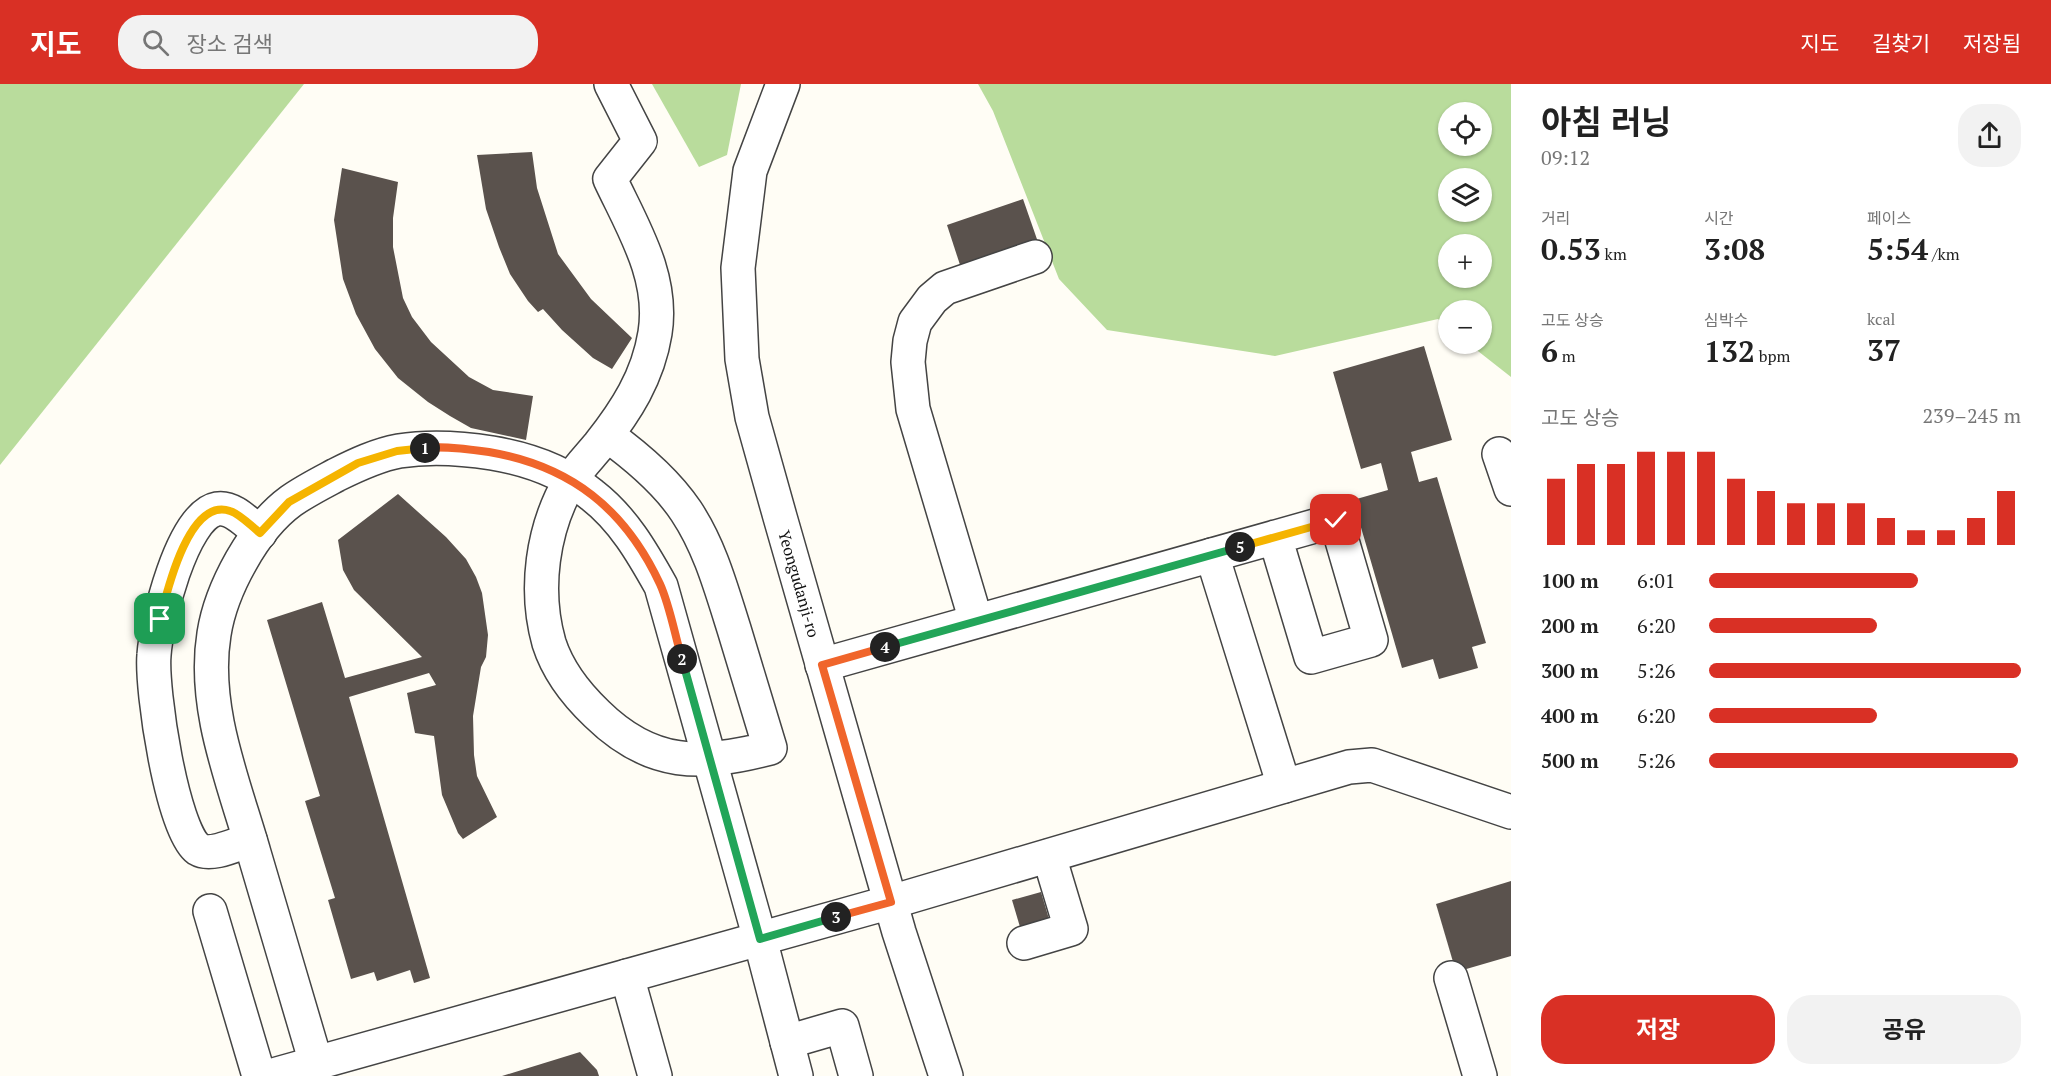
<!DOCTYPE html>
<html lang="ko">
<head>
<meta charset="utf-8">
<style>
	:root { --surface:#fff; --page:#f2f2f2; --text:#222; --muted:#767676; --accent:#d93025 }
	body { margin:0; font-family:"PT Serif","Noto Sans KR",serif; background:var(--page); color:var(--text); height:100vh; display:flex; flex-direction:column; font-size:22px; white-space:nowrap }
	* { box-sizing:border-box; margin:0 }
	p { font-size:20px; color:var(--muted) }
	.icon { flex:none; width:33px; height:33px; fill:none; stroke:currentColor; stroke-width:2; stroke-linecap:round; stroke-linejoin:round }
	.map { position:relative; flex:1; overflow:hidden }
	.drawer { display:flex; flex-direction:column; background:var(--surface); width:540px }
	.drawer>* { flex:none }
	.controls { position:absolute; left:1438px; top:18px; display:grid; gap:12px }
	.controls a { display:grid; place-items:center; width:54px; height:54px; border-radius:50%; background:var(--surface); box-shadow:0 2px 4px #0004; font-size:30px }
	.pin { position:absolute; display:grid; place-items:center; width:51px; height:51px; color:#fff; margin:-26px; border-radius:12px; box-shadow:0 3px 9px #0006 }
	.km { position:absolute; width:30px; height:30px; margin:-15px; border-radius:50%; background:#222; color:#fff; font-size:16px; line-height:30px; text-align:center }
	.round { display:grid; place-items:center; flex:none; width:63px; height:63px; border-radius:24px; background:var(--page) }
	.head { display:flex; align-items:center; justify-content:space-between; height:102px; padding:0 30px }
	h1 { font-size:33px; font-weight:700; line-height:45px }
	.figures { display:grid; grid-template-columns:repeat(3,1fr); gap:9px; height:102px; padding:6px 30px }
	.figures div { display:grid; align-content:center }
	.figures b { font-size:30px; font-weight:700 }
	.figures small { font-size:16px; font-weight:400 }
	.figures p { font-size:16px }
	.chart { height:168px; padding:12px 30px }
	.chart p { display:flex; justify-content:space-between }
	.chart svg { width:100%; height:108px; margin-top:6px; stroke:var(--accent); stroke-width:6 }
	.primary-button { display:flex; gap:12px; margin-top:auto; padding:12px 30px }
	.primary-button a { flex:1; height:69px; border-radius:24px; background:var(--accent); color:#fff; font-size:24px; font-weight:700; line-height:69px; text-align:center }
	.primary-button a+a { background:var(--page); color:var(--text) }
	ul { padding:0 30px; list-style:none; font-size:20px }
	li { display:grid; grid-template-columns:96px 72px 1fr; align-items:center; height:45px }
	li i { height:15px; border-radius:8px; background:var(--accent) }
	header { display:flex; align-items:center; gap:36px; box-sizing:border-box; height:84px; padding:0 30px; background:var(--accent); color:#fff }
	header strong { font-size:28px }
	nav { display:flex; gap:33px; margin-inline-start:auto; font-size:21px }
	.search { width:420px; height:54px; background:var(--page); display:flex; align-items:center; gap:15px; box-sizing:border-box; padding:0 21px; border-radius:24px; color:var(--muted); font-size:22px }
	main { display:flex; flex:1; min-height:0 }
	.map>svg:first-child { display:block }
	.forest { fill:#b9dc9c; fill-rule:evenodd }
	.building { fill:#5a524d }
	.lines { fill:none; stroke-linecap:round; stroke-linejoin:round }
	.minor-casing { stroke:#444; stroke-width:36 }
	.minor { stroke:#fff; stroke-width:33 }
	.split-1-casing { stroke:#fff; stroke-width:12 }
	.split-2-casing { stroke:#fff; stroke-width:12 }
	.split-3-casing { stroke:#fff; stroke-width:12 }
	.split-4-casing { stroke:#fff; stroke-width:12 }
	.split-5-casing { stroke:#fff; stroke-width:12 }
	.split-6-casing { stroke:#fff; stroke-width:12 }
	.split-1 { stroke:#f5b400; stroke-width:8 }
	.split-2 { stroke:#f0652b; stroke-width:8 }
	.split-3 { stroke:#22a559; stroke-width:8 }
	.split-4 { stroke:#f0652b; stroke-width:8 }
	.split-5 { stroke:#22a559; stroke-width:8 }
	.split-6 { stroke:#f5b400; stroke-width:8 }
	.labels { text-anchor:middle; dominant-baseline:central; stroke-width:6; stroke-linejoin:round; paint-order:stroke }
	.street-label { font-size:16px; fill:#111; stroke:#fff }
</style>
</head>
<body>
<header>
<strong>지도</strong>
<div class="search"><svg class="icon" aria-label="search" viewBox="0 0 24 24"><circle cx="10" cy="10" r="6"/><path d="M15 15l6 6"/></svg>장소 검색</div>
<nav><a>지도</a><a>길찾기</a><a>저장됨</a></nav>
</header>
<main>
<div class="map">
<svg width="1511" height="992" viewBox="0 0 1511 992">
	<rect width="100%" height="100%" fill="#fffdf5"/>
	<g class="forest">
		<path d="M0,0H304L0,381Z"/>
		<path d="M652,0H741L727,71L699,83Z"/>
		<path d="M978,0H1511V293L1469,260H1482V226H1449V244L1438,235L1275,272L1107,246L1059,195L993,27ZM1449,28H1482V62H1449ZM1449,94H1482V128H1449ZM1449,160H1482V194H1449Z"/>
	</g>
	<g class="building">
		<path d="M532,68L537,104L558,170L591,215L632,254L612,285L593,274L562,246L543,225L538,228L528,217L510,190L499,163L486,125L477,71Z"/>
		<path d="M342,84L398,98L393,134V163L403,214L412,233L431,258L469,293L493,306L533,312L526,356L471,344L450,332L428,318L398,294L375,265L356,230L343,195L334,136Z"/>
		<path d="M1023,115L1039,161L962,187L947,141Z"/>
		<path d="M1424,262L1452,356L1411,368L1419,398L1437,393L1486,559L1472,563L1478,584L1439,595L1433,575L1402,584L1353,416L1388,406L1381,379L1361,385L1333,288Z"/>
		<path d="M398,410L446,453L466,475L476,493L482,509L488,551L486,573L481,583L473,632L474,671L477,692L497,733L463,755L458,749L442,711L434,652L415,649L407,609L436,601L429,589L349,613L430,894L414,899L410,886L377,897L374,888L351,895L328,816L335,814L305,717L320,712L267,536L322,518L345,594L422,573L354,506L343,486L338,456Z"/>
		<path d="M1511,797V872L1456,888L1436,820Z"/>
		<path d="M1041,808L1049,835L1020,843L1012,816Z"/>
		<path d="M580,968L597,986L599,992H502Z"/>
	</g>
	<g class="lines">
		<defs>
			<g id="minor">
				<path id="s1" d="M783,0L750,87L738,184L742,275L752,333L780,433L899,848L946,992"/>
				<path d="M607,351C636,372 666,397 686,427C710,463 721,504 734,545C746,585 758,624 770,664C701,682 651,683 597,630C577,611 558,587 549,559C534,506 542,445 570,397C578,384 589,373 599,361C626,327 648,293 655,249C664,193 633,144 610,95L640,57L611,0"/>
				<path d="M1499,370L1511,405"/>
				<path d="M1212,471L1284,702"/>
				<path d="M976,537L913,325L908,278L910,257L915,238L932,215L945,204L1035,173"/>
				<path d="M822,581L1336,436L1371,556L1311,573L1275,453"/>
				<path d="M250,756C237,760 211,773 198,765C172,746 151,605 154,571C156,540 182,431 217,425C233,422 248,440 260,449"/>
				<path d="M210,827L259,992"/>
				<path d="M1024,859L1071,845L1049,772"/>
				<path d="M627,892L655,992"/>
				<path d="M1451,894L1480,992"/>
				<path d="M787,958L842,942L856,992"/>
				<path d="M316,979C295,909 275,839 254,769C234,699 202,624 214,550C221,505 254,444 291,417C305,407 321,399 336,391C356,381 377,371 399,367C430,362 461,364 492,369C528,375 564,388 592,411C623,435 642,468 661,502L760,855L796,992"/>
				<path d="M270,992L891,818L1349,683L1372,681L1511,728"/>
			</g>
		</defs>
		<use href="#minor" class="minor-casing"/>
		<use href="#minor" class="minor"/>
	</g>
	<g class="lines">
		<defs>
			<path id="split-1" d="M160,535C167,507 189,413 230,427C240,430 251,442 260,449L289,418L358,379L397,367L425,364"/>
			<path id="split-2" d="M425,364C446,362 468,365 489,368C571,382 625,425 660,500C670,522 675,552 682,575"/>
			<path id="split-3" d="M682,575L760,855L836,833"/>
			<path id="split-4" d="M836,833L891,818L822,581L885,563"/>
			<path id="split-5" d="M885,563L1240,463"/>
			<path id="split-6" d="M1240,463L1336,436"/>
		</defs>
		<use href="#split-1" class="split-1-casing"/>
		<use href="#split-2" class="split-2-casing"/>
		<use href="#split-3" class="split-3-casing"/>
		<use href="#split-4" class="split-4-casing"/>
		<use href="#split-5" class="split-5-casing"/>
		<use href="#split-6" class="split-6-casing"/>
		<use href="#split-1" class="split-1"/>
		<use href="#split-2" class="split-2"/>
		<use href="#split-3" class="split-3"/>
		<use href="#split-4" class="split-4"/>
		<use href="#split-5" class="split-5"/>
		<use href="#split-6" class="split-6"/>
	</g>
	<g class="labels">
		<g class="street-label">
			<text stroke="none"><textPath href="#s1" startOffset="514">Yeongudanji-ro</textPath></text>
		</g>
	</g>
</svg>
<div class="controls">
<a><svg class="icon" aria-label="locate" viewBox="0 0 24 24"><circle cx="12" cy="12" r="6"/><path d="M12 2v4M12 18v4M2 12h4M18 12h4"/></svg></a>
<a><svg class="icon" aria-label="layers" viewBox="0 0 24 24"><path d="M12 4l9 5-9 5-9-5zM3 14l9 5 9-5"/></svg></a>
<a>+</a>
<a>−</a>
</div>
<div class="pin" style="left:160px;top:535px;background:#1e9e55"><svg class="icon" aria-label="arrive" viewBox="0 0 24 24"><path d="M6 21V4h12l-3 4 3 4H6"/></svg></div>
<div class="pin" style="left:1336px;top:436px;background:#d93025"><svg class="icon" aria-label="check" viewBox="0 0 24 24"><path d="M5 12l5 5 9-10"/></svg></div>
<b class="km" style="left:425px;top:364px">1</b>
<b class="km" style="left:682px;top:575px">2</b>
<b class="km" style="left:836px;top:833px">3</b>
<b class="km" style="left:885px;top:563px">4</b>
<b class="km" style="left:1240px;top:463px">5</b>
</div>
<section class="drawer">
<div class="head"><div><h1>아침 러닝</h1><p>09:12</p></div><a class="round"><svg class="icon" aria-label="share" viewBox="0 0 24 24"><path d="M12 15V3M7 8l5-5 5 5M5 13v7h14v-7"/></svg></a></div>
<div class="figures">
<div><p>거리</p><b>0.53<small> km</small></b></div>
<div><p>시간</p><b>3:08</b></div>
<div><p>페이스</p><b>5:54<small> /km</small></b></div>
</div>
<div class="figures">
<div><p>고도 상승</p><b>6<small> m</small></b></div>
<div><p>심박수</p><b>132<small> bpm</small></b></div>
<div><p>kcal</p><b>37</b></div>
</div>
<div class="chart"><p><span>고도 상승</span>239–245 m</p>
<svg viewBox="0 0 160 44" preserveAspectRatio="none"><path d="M5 44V17M15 44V11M25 44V11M35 44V6M45 44V6M55 44V6M65 44V17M75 44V22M85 44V27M95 44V27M105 44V27M115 44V33M125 44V38M135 44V38M145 44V33M155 44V22"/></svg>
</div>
<ul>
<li><b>100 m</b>6:01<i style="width:67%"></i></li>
<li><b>200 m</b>6:20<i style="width:54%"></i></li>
<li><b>300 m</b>5:26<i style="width:100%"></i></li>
<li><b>400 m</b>6:20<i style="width:54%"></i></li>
<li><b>500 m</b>5:26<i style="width:99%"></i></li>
</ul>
<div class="primary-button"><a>저장</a><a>공유</a></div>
</section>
</main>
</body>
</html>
